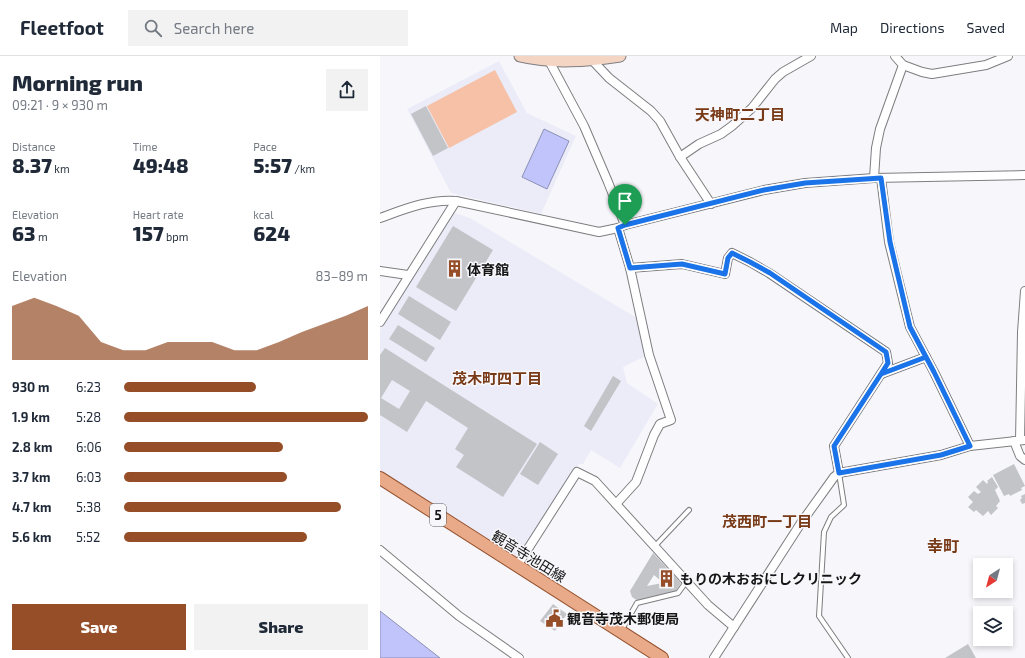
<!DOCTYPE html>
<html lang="en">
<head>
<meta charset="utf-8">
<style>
	:root { --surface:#fff; --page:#f2f2f3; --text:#1f2937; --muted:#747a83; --line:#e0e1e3; --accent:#954e28 }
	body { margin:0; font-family:"Exo 2","Noto Sans JP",sans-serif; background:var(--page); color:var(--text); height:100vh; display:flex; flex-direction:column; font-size:15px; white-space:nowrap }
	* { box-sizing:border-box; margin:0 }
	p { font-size:13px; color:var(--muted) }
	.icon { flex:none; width:22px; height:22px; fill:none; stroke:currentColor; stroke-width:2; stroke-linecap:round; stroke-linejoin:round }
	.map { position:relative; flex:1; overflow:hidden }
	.sheet { display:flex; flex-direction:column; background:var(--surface); width:380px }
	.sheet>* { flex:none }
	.needle { width:26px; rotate:216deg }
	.fabs { position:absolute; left:593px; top:502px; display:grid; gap:8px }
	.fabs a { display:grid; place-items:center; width:40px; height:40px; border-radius:0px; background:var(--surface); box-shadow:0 2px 6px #0003; font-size:20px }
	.pin { position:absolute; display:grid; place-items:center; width:34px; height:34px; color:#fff; margin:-41px -17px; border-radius:50% 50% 50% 0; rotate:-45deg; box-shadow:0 0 4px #0007 }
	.pin .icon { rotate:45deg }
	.round { display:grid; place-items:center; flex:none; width:42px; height:42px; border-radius:0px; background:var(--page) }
	.headline { display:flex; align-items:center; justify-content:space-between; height:68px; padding:0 12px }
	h1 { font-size:22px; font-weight:800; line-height:30px }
	.figures { display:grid; grid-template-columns:repeat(3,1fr); gap:6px; height:68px; padding:4px 12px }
	.figures div { display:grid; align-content:center }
	.figures b { font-size:20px; font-weight:800 }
	.figures small { font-size:11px; font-weight:400 }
	.figures p { font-size:11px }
	.chart { height:112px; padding:8px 12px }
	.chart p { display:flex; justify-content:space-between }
	.chart svg { width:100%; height:72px; margin-top:4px; fill:var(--accent); opacity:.7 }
	.cta { display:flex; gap:8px; margin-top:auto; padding:8px 12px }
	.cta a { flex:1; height:46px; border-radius:0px; background:var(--accent); color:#fff; font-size:16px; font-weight:800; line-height:46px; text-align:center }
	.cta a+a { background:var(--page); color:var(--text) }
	ul { padding:0 12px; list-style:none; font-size:13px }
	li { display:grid; grid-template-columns:64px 48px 1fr; align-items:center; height:30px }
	li i { height:10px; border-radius:5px; background:var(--accent) }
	header { display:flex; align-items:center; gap:24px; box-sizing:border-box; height:56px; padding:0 20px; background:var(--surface); border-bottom:1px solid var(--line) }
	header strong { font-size:19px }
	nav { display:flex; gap:22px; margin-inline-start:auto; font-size:14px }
	.search { width:280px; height:36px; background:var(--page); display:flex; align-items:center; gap:10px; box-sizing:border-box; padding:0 14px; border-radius:0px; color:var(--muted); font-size:15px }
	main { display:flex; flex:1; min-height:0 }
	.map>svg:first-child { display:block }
	.built { fill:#ebecf8 }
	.green { fill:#f6c1a7 }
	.water { fill:#c1c4fa; stroke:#8d90b6 }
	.building { fill:#c3c4c8; fill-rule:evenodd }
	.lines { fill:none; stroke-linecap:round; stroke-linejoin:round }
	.lane-casing { stroke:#7e7e81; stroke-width:6 }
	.street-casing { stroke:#7e7e81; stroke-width:10 }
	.secondary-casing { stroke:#7e7e81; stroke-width:13 }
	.primary-casing { stroke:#95512d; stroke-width:14 }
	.lane { stroke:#fff; stroke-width:4 }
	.street { stroke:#fff; stroke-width:8 }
	.secondary { stroke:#f4d5c4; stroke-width:11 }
	.primary { stroke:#e9aa89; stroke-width:12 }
	.route-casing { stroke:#fff; stroke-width:8 }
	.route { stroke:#1a73e8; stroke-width:5 }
	.labels { text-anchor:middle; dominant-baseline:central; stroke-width:3; stroke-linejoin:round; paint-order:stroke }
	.shield { fill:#f7f7fb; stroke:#59595b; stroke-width:1 }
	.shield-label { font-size:13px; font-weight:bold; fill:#151516 }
	.poi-label { font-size:14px; font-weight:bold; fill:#151516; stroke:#f7f7fb; text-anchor:start }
	.street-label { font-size:14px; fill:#151516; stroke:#f7f7fb }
	.neighbourhood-label { font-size:15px; font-weight:bold; fill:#783916; stroke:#f7f7fb }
	.quarter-label { font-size:16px; font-weight:bold; fill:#783916; stroke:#f7f7fb }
</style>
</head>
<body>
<header>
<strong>Fleetfoot</strong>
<div class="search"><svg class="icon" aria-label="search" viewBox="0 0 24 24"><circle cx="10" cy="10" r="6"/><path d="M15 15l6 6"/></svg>Search here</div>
<nav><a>Map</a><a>Directions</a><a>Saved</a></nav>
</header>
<main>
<section class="sheet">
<div class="headline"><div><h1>Morning run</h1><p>09:21 · 9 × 930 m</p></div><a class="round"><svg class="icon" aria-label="share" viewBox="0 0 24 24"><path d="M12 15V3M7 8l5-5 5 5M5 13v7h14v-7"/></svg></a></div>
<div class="figures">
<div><p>Distance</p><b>8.37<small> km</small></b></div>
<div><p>Time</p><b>49:48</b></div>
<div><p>Pace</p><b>5:57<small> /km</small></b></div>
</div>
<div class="figures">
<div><p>Elevation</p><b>63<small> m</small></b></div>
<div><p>Heart rate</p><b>157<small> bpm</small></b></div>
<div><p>kcal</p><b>624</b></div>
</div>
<div class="chart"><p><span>Elevation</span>83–89 m</p>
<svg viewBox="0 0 160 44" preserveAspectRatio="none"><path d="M0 44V11L10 6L20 11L30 17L40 33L50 38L60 38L70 33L80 33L90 33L100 38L110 38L120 33L130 27L140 22L150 17L160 11V44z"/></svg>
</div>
<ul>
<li><b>930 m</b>6:23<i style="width:54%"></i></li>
<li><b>1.9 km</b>5:28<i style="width:100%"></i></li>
<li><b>2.8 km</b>6:06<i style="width:65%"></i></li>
<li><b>3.7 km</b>6:03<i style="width:67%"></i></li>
<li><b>4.7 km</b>5:38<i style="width:89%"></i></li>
<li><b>5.6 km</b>5:52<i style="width:75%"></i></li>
</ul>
<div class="cta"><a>Save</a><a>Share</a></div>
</section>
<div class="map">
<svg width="645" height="602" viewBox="0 0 645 602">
	<rect width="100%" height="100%" fill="#f7f7fb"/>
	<g class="built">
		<path d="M119,5L147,57L196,80L161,158L71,137L27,53Z"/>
		<path d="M75,157L90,162L257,262L264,301L243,311L247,327L278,348L240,412L211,394L203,408H199L138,503L0,415V274L65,164Z"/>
	</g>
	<path class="green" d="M115,14L137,56L69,92L47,50Z"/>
	<g class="water">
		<path d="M164,73L189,85L167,133L142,121Z"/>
		<path d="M0,555L60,602H0Z"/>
	</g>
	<g class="building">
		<path d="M46,50L68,92L53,100L31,58Z"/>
		<path d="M73,170L113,194L76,255L36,231Z"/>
		<path d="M29,240L71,266L60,284L18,258Z"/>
		<path d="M18,269L55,292L46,306L9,283Z"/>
		<path d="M5,292L157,388L123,441L76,411L84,399L75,393L88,372L46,345L27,376L0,359V299ZM12,324L30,335L19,353L1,342Z"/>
		<path d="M233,320L241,325L211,375L204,370Z"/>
		<path d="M160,386L178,398L158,429L140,418Z"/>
		<path d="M634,408L645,430L641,432L642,434L630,440L629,438L624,440L613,419Z"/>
		<path d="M612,421L618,431L615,434L620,445L616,450L618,452L611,459L608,455L603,460L596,454L594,456L588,451L593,446L588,441L594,435L598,438L601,436L596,431L603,424L607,428L608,426L607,425Z"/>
		<path d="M645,438V447L642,448L640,444L642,442L641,440Z"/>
		<path d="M273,497L301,527L295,536L258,545L252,541L250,535ZM274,519L281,525L282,527L267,530Z"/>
		<path d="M173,548L187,558L175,575L160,565Z"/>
		<path d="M588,588L596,602H565Z"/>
	</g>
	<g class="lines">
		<defs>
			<g id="lane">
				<path d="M459,417L464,449L451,461L444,476L439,560L468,602"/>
				<path d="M275,490L309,454"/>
				<path d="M241,575L257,547L298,537L306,526"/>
			</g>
			<g id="street">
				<path d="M515,0L523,9L542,16L552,18L606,9L628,0"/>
				<path d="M167,1L204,70L228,126L245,169"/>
				<path d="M212,4L229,22L271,55L280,65L300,101L331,148"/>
				<path d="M300,101L319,88L341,78L352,70L372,52L395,23L403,16L431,0"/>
				<path d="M494,122L496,92L500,73L523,9"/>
				<path d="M501,122L509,186L530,271L554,316L590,390"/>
				<path d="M0,162C25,153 49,143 76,145L219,176L238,172L245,169L384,134L425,127L494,122L645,119"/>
				<path d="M250,212L302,208L345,218L348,202L352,197L370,206L389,217L506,296L508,307L454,390L459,417"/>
				<path d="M0,215L28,219"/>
				<path d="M0,266L76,145"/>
				<path d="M501,318L546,301"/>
				<path d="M640,384L642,276L645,235"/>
				<path d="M634,385L640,400L645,404"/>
				<path d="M236,448L256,426L274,379L280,368L291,364L269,299L250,212L238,172"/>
				<path d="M0,494L79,560L139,602"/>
				<path d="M137,510L197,416L215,425L328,549L354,571"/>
				<path d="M334,602L421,467L454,421L459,417L561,399L590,390L645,384"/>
			</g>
			<path id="secondary" d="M140,0C173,8 207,5 240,0"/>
			<path id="primary" d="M0,422L282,602"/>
		</defs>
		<use href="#lane" class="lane-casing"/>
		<use href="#street" class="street-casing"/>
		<use href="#secondary" class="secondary-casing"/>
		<use href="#primary" class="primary-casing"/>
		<use href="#lane" class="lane"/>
		<use href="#street" class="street"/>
		<use href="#secondary" class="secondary"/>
		<use href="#primary" class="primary"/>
	</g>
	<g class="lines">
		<defs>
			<path id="route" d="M245,169L238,172L250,212L302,208L345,218L348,202L352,197L370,206L390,217L506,296L508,307L501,318L546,301L554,316L590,390L561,399L459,417L454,390L501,318L546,301L530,271L510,186L501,122L425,127L384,134L245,169"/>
		</defs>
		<use href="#route" class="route-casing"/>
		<use href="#route" class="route"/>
	</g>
	<defs>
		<symbol id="building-bare" viewBox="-9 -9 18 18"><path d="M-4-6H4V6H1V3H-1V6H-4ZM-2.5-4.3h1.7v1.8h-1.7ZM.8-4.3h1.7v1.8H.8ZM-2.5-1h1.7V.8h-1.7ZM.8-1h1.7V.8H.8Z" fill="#954e28" stroke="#f7f7fb" stroke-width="2.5" paint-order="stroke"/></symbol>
		<symbol id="civic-bare" viewBox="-9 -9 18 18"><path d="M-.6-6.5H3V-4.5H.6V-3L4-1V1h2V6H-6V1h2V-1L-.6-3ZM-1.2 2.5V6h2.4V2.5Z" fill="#954e28" stroke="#f7f7fb" stroke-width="2.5" paint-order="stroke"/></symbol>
	</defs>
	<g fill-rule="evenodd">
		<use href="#building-bare" x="62" y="200" width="25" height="25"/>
		<use href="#building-bare" x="274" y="510" width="25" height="25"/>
		<use href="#civic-bare" x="162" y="550" width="25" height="25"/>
	</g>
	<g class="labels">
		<rect class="shield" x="50" y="448" width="16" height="22" rx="3"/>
		<g class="shield-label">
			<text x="58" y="459">5</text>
		</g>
		<g class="poi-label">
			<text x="87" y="213">体育館</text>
			<text x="300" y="522">もりの木おおにしクリニック</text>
			<text x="187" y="562">観音寺茂木郵便局</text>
		</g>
		<g class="street-label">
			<text transform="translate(149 500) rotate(32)">観音寺池田線</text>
		</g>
		<g class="neighbourhood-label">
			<text x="360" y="58">天神町二丁目</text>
			<text x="117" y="322">茂木町四丁目</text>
			<text x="387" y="465">茂西町一丁目</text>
		</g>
		<g class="quarter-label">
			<text x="563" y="489">幸町</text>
		</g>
	</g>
</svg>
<div class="fabs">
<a><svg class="needle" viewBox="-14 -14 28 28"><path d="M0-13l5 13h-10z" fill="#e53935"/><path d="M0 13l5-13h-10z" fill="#747a83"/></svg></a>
<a><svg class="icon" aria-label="layers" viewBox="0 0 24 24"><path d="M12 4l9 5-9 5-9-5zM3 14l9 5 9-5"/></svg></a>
</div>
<div class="pin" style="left:245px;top:169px;background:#1e9e55"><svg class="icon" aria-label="arrive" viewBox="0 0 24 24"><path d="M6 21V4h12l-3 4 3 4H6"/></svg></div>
</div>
</main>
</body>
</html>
